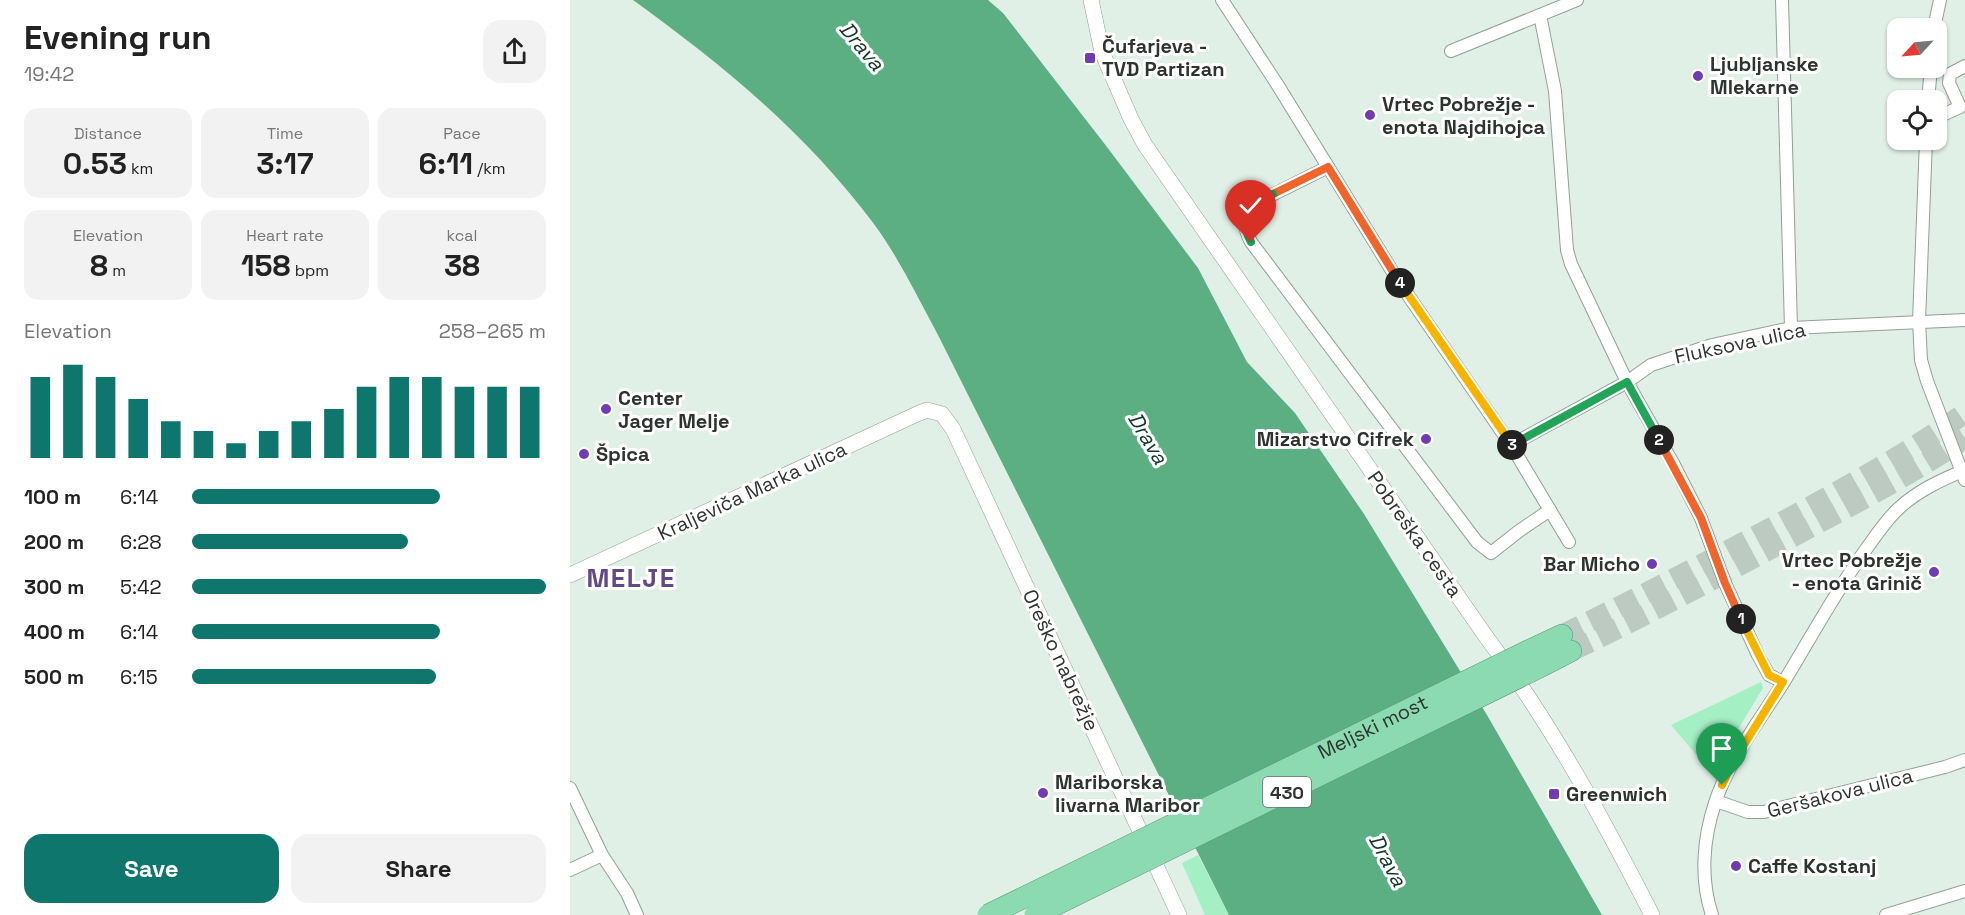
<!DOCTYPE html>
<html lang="en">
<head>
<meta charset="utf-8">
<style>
	:root { --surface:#fff; --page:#f2f2f2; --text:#222; --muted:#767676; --accent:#0f766e }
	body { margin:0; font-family:"Space Grotesk",sans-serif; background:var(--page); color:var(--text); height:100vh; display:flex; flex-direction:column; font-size:22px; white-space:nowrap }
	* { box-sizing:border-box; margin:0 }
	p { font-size:20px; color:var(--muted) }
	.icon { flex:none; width:33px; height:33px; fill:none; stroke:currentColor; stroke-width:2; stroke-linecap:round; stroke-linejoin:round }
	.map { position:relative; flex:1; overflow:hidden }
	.details { display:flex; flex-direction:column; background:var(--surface); width:570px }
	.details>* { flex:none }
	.needle { width:39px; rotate:244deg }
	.tools { position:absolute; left:1317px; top:18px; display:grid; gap:12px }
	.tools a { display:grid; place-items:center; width:60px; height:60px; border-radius:12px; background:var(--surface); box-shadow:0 2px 4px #0004; font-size:30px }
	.pin { position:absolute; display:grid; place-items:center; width:51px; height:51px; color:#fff; margin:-62px -26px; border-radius:50% 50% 50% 0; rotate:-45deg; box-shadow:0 0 6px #0007 }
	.pin .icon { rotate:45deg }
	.km { position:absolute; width:30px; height:30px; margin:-15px; border-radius:50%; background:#222; color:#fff; font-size:16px; line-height:30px; text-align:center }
	.round { display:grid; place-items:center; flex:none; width:63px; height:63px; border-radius:18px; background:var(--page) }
	.headline { display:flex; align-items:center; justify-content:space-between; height:102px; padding:0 24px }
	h1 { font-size:33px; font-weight:700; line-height:45px }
	.stats { display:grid; grid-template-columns:repeat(3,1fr); gap:9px; height:102px; padding:6px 24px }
	.stats div { display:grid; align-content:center; border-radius:15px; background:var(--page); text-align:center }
	.stats b { font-size:30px; font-weight:700 }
	.stats small { font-size:16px; font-weight:400 }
	.stats p { font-size:16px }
	.chart { height:168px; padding:12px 24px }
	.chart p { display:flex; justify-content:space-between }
	.chart svg { width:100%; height:108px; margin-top:6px; stroke:var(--accent); stroke-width:6 }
	.primary-button { display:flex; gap:12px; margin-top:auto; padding:12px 24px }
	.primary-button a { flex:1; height:69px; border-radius:18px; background:var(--accent); color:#fff; font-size:24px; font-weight:700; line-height:69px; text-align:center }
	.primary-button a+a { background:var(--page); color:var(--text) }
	ul { padding:0 24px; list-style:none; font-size:20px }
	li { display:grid; grid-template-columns:96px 72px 1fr; align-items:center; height:45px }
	li i { height:15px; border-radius:8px; background:var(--accent) }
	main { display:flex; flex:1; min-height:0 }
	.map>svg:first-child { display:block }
	.green { fill:#a5efc5 }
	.water { fill:#5baf83 }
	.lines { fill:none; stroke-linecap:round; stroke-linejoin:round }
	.trunk-tunnel { stroke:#bdcac2; stroke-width:21; stroke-dasharray:21 10; stroke-linecap:butt }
	.minor-casing { stroke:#91a097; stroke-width:14 }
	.tertiary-casing { stroke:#91a097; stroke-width:16 }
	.trunk-casing { stroke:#599977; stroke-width:22 }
	.minor { stroke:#fff; stroke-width:12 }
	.tertiary { stroke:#fff; stroke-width:15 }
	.trunk { stroke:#8cdab2; stroke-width:21 }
	.trunk-bridge-casing { stroke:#599977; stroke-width:22; stroke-linecap:butt }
	.trunk-bridge { stroke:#8cdab2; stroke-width:21 }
	.split-1-casing { stroke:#fff; stroke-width:12 }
	.split-2-casing { stroke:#fff; stroke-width:12 }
	.split-3-casing { stroke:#fff; stroke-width:12 }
	.split-4-casing { stroke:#fff; stroke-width:12 }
	.split-5-casing { stroke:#fff; stroke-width:12 }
	.split-6-casing { stroke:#fff; stroke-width:12 }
	.split-1 { stroke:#f5b400; stroke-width:8 }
	.split-2 { stroke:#f0652b; stroke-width:8 }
	.split-3 { stroke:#22a559; stroke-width:8 }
	.split-4 { stroke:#f5b400; stroke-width:8 }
	.split-5 { stroke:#f0652b; stroke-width:8 }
	.split-6 { stroke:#22a559; stroke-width:8 }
	.poi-dot { fill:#703cb3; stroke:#fff; stroke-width:2 }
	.labels { text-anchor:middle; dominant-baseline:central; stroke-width:6; stroke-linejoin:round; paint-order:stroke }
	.shield { fill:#fff; stroke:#6c706d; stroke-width:1.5 }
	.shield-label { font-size:18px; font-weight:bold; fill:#2d332f }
	.poi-label { font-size:20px; font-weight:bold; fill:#2d332f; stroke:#fff; text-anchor:start }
	.street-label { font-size:20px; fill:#2d332f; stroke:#fff }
	.water-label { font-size:21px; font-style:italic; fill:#123725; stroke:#fff }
	.district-label { font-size:26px; font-weight:bold; letter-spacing:1.5px; fill:#614987; stroke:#fff }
</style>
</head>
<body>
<main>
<section class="details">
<div class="headline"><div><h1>Evening run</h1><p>19:42</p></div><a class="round"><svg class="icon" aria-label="share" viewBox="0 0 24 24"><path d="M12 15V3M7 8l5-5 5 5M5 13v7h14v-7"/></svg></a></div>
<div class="stats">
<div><p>Distance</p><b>0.53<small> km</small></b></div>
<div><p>Time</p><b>3:17</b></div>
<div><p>Pace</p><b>6:11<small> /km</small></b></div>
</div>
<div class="stats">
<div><p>Elevation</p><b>8<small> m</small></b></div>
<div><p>Heart rate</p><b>158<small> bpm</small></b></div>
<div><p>kcal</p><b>38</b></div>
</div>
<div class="chart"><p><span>Elevation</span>258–265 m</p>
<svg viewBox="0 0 160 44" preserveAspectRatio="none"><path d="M5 44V11M15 44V6M25 44V11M35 44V20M45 44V29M55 44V33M65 44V38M75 44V33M85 44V29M95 44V24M105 44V15M115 44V11M125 44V11M135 44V15M145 44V15M155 44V15"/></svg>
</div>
<ul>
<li><b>100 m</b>6:14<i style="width:70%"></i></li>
<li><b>200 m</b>6:28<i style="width:61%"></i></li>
<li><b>300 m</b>5:42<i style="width:100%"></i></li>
<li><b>400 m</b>6:14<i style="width:70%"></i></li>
<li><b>500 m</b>6:15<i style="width:69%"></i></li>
</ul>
<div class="primary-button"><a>Save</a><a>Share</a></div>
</section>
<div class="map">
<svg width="1395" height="915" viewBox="0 0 1395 915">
	<rect width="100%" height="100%" fill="#e1f0e7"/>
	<g class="green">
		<path d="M1191,682L1193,688L1143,771H1140L1101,725Z"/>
		<path d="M628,855L659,915H635L612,863Z"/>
	</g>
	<path class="water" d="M63,0H418L433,13L537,147L628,268L677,362L725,413L794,514L917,715L1032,915H659L368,335C348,298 329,258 304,224C236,133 154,66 63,0Z"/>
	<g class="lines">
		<g class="trunk-tunnel">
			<path d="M992,635C1062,601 1131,565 1199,529C1266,493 1332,457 1395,413"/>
			<path d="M1001,651C1077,615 1150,576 1224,536C1282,505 1341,475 1395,438"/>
		</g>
		<defs>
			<g id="minor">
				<path d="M652,0L707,84L829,282L941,445L999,542"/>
				<path d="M1212,0L1221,328"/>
				<path d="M970,15L985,91L997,250L1001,264L1057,382L1104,465L1131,518L1155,583L1188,655L1199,675L1213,682"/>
				<path d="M1364,28L1370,0"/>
				<path d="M881,51L1007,0"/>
				<path d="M1358,100L1361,68"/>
				<path d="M1366,118L1390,107L1379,83L1380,74L1395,66"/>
				<path d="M1356,140L1349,321L1351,360L1357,381L1395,480"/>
				<path d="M758,167L686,203C672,214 673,227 681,242L907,542L921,553L949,531L980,510"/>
				<path d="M941,445L1057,382L1081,365L1142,345L1221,328L1395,320"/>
				<path d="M0,788L32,855L57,893L67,915"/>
				<path d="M1146,801L1178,812H1194L1375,767L1395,760"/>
				<path d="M0,870L32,855"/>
				<path d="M1142,915C1130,879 1133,839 1145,803C1159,759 1191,719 1215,680C1241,637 1265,593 1294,552C1305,537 1315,521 1328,509C1347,491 1371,480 1395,470"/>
				<path d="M1316,915L1395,891"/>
			</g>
			<g id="tertiary">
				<path d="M521,0L532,52L561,119L575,145L917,638C982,725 1033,819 1082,915"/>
				<path d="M0,575L347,414L357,410L372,414L383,429L609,915"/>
			</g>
			<g id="trunk">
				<path d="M960,650L992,635"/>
				<path d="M970,667L1001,651"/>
			</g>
		</defs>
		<use href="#minor" class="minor-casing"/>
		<use href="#tertiary" class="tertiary-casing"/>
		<use href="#trunk" class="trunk-casing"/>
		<use href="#minor" class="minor"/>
		<use href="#tertiary" class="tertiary"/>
		<use href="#trunk" class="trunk"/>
		<defs>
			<g id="trunk-bridge">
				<path id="s1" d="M418,915L960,650"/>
				<path d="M465,915L970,667"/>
			</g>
		</defs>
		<use href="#trunk-bridge" class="trunk-bridge-casing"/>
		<use href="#trunk-bridge" class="trunk-bridge"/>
	</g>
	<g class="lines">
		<defs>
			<path id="split-1" d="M1152,785L1162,764L1213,682L1199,675L1171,619"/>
			<path id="split-2" d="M1089,440L1131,518L1155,583L1171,619"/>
			<path id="split-3" d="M942,445L1057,382L1089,440"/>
			<path id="split-4" d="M830,283L942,445"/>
			<path id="split-5" d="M703,194L758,167L830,283"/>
			<path id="split-6" d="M681,242C666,215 680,206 703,194"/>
		</defs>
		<use href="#split-1" class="split-1-casing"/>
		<use href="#split-2" class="split-2-casing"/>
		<use href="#split-3" class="split-3-casing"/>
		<use href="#split-4" class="split-4-casing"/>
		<use href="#split-5" class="split-5-casing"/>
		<use href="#split-6" class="split-6-casing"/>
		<use href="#split-1" class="split-1"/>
		<use href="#split-2" class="split-2"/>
		<use href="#split-3" class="split-3"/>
		<use href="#split-4" class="split-4"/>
		<use href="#split-5" class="split-5"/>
		<use href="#split-6" class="split-6"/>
	</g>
	<g class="poi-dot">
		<rect x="514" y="52" width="12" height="12" rx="3"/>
		<circle cx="1128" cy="76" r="6"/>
		<circle cx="800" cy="115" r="6"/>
		<circle cx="36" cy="409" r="6"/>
		<circle cx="856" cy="439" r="6"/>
		<circle cx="14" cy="454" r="6"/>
		<circle cx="1082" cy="564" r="6"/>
		<circle cx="1364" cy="572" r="6"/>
		<circle cx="473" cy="793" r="6"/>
		<rect x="978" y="788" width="12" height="12" rx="3"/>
		<circle cx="1166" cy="866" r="6"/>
	</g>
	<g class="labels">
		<rect class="shield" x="693" y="777" width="48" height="30" rx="4.5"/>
		<g class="shield-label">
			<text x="717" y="792">430</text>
		</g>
		<g class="poi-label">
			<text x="532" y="46">Čufarjeva -<tspan x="532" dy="23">TVD Partizan</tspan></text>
			<text x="1140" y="64">Ljubljanske<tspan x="1140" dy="23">Mlekarne</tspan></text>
			<text x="812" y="104">Vrtec Pobrežje -<tspan x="812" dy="23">enota Najdihojca</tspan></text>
			<text x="48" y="398">Center<tspan x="48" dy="23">Jager Melje</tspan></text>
			<text x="844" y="439" text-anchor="end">Mizarstvo Cifrek</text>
			<text x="26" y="454">Špica</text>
			<text x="1352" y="560" text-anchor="end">Vrtec Pobrežje<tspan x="1352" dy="23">- enota Grinič</tspan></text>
			<text x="1070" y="564" text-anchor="end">Bar Micho</text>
			<text x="485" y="782">Mariborska<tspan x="485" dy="23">livarna Maribor</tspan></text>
			<text x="996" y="794">Greenwich</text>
			<text x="1178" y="866">Caffe Kostanj</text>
		</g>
		<g class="street-label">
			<text transform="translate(1170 343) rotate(-12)">Fluksova ulica</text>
			<text transform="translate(182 491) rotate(-25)">Kraljeviča Marka ulica</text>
			<text transform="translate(845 534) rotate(55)">Pobreška cesta</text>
			<text transform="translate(491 660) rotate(65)">Oreško nabrežje</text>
			<text stroke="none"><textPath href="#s1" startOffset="428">Meljski most</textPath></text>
			<text transform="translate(1270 793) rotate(-14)">Geršakova ulica</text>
		</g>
		<g class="water-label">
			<text transform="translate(292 46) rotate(50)">Drava</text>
			<text transform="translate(578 438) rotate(59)">Drava</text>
			<text transform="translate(818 860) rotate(62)">Drava</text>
		</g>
		<g class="district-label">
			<text x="61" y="578">MELJE</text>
		</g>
	</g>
</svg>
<div class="tools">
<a><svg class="needle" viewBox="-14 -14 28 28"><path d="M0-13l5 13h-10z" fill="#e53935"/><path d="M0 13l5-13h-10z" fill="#767676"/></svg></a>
<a><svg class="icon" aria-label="locate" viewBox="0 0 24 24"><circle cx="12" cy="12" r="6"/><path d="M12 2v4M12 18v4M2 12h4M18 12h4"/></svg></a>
</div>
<div class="pin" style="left:1152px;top:785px;background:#1e9e55"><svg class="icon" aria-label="arrive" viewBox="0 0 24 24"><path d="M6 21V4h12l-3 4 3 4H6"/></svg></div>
<div class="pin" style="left:681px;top:242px;background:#d93025"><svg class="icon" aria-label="check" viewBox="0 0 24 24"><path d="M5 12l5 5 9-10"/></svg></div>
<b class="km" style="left:1171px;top:619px">1</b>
<b class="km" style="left:1089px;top:440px">2</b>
<b class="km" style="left:942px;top:445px">3</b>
<b class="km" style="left:830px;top:283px">4</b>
</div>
</main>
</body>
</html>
